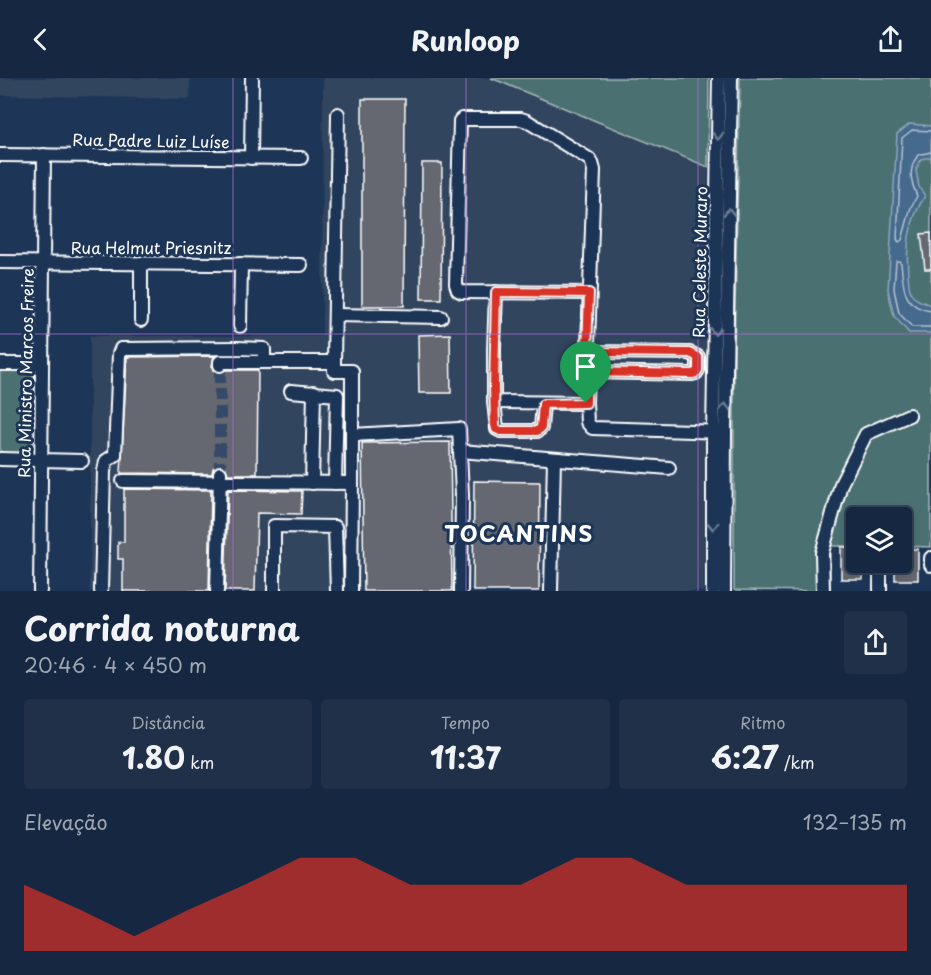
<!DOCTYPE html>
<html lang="pt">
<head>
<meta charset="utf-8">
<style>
	:root { --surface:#162841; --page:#1f3048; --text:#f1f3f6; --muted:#9ea6b1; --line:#35445a; --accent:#d93025 }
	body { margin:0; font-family:"Playpen Sans",sans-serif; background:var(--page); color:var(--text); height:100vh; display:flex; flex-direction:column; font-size:22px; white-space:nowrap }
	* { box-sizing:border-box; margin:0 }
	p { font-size:20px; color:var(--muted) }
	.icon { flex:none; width:33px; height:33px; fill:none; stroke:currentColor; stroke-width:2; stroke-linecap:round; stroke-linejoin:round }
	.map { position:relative; height:513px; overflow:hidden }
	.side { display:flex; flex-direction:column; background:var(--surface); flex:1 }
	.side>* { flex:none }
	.fabs { position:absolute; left:846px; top:429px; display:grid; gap:12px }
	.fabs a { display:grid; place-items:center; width:66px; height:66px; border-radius:6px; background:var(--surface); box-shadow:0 3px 9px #0003,0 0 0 2px var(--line); font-size:30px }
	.pin { position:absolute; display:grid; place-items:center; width:51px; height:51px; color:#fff; margin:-62px -26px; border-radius:50% 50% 50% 0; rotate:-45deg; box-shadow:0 0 6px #0007 }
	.pin .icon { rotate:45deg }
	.round { display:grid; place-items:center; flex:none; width:63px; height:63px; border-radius:6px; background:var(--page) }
	.overview { display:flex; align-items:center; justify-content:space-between; height:102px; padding:0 24px }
	h1 { font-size:33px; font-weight:700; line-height:45px }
	.metrics { display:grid; grid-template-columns:repeat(3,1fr); gap:9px; height:102px; padding:6px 24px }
	.metrics div { display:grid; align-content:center; border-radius:6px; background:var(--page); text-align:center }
	.metrics b { font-size:30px; font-weight:700 }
	.metrics small { font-size:16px; font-weight:400 }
	.metrics p { font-size:16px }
	.chart { height:168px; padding:12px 24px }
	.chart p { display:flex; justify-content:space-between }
	.chart svg { width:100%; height:108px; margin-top:6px; fill:var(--accent); opacity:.7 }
	header { display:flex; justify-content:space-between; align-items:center; height:78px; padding:0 24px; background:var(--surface); font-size:27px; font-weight:700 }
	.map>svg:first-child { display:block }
	.built { fill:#33445e }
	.green { fill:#4c7071; stroke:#a6b8b8; stroke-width:1.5 }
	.water { fill:#456a8d; stroke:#8fa6bb; stroke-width:1.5 }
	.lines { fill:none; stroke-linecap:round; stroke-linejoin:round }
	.shore { stroke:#b5c3d1; stroke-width:1.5 }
	.building { fill:#65676f; stroke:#fff; stroke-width:1.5 }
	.minor-tunnel { stroke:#344968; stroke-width:12; stroke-dasharray:12 6; stroke-linecap:butt }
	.minor-casing { stroke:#fff; stroke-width:16 }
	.minor { stroke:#1d3557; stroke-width:12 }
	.oneway { stroke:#6c7c92 }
	.route-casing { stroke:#fff; stroke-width:12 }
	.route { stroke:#d93025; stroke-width:8 }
	.grid { fill:none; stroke:#a36bd2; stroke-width:1.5; stroke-opacity:0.55 }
	.labels { text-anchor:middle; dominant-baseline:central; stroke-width:6; stroke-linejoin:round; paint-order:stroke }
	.street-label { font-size:16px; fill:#fff; stroke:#1d3557 }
	.district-label { font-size:22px; font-weight:bold; letter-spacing:1.5px; fill:#fff; stroke:#1d3557 }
</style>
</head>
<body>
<header><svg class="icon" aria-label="back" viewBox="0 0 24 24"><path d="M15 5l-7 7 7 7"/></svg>Runloop<svg class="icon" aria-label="share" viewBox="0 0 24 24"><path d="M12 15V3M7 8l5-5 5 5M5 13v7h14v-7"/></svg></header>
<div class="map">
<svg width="931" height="513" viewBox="0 0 931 513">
	<rect width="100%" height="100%" fill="#1d3557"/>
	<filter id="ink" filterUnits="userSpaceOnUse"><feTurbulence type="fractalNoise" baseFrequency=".0167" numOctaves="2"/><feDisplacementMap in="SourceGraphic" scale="12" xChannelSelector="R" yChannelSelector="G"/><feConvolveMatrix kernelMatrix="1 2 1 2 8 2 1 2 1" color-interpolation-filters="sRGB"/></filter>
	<g filter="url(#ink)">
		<g class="built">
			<path d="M0,0H190V21L0,17Z"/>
			<path d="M323,0H491L708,89L704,513H90V258H322Z"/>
		</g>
		<g class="green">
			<path d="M491,0H709L708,89Z"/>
			<path d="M740,0H931V469L902,468V440H856V468H830V513L734,512V277Z"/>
			<path d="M0,289H33L32,375H0Z"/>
		</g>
		<path class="water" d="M910,46L931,48V79L921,81L916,92L919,109L925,118C909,142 906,167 908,196C909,204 908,212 914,219C918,223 925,225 931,227V255H909L894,238L888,212L897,56Z"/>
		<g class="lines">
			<g class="shore">
				<path d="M931,53L912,52L902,60L897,161L899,164L902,162L911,129L917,118C910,102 908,92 918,77L931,74"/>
				<path d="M931,233C901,229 904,208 901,185L899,183H896L894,211L899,235L912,249H931"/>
			</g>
		</g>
		<g class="building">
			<path d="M362,21H405L404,228H362Z"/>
			<path d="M422,85H442L441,221H421Z"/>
			<path d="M931,155V191H925L921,156Z"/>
			<path d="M450,256L451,315H419L418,257Z"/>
			<path d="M214,278L212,288L213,292L216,294L221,295L226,292H258L257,396H228L225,388L220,387L213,390L212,396L121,395L127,279Z"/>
			<path d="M450,364L452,513H364L362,365Z"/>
			<path d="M474,403L540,404L539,513H473Z"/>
			<path d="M124,411L211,412L209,513H123V481H118V464H124Z"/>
			<path d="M228,412L302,413L301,436L257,435L255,513H225Z"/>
			<path d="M841,469H856V484H863V501H841Z"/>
			<path d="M902,471H918V502H895V484H902Z"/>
		</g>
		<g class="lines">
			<path class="minor-tunnel" d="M220,395V287"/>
			<defs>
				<g id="minor">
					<path d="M0,77L301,80"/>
					<path d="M251,80L252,0"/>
					<path d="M0,184L301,187"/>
					<path d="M496,214L494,271V324L586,325"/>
					<path d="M589,215L462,214L458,212L456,206L460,43L462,41H521L527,43L589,81L592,85L594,92L586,325L587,344L592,350L725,354"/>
					<path d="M335,237L441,239"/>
					<path d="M141,242V185"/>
					<path d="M240,248L241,186"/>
					<path d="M334,284V293H352V405"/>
					<path d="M0,286H42"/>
					<path d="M220,287V284H334L338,36"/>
					<path d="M587,294L692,296L696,295L698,292V279L690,275L587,274"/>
					<path d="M291,313L337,317L335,405"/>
					<path d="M494,324L497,351L501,353H537L541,350L543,326"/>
					<path d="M352,357L459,351L462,417L461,513"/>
					<path d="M460,373L669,390"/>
					<path d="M0,381L82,383"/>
					<path d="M123,403L352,405L351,513"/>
					<path d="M312,405L314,314"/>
					<path d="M931,480V487"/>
					<path d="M40,513L44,77"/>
					<path d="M101,513L104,393L106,383L115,377L119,276L121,271L238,270L264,271V284"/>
					<path d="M217,513L220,395"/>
					<path d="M274,513V448L335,449L337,513"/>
					<path d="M551,513L554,381"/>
					<path d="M713,513V354L719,0"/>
					<path d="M724,513L725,354L731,0"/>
					<path d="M823,513L822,475L841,406L866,356L909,337"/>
					<path d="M880,513V484"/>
				</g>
			</defs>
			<use href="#minor" class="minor-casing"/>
			<use href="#minor" class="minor"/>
		</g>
		<defs><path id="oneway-chevron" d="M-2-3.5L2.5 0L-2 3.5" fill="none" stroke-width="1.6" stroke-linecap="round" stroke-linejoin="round" transform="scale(1.5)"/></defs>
		<g class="oneway">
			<use href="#oneway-chevron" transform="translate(718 58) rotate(91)"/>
			<use href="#oneway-chevron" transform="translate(729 134) rotate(-89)"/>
			<use href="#oneway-chevron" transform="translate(715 253) rotate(91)"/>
			<use href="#oneway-chevron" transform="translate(725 329) rotate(-89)"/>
			<use href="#oneway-chevron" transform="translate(713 448) rotate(90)"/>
		</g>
	</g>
	<g class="lines" filter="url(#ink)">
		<defs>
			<path id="route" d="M586,325L543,326L541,350L537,353H501L496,351L495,347L494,309L496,214L589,215C588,241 587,268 587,294L692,296L696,295L698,292V279L690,275L587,274L586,325"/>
		</defs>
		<use href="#route" class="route-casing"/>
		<use href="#route" class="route"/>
	</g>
	<path class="grid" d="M233,0V513M466,0V513M698,0V513M0,256H931"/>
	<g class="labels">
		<g class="street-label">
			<text transform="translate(151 62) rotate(1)">Rua Padre Luiz Luíse</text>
			<text x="151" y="169">Rua Helmut Priesnitz</text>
			<text transform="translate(699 184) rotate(-89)">Rua Celeste Muraro</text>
			<text transform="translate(25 295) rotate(-89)">Rua Ministro Marcos Freire</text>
		</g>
		<g class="district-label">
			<text x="519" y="454">TOCANTINS</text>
		</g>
	</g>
</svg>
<div class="fabs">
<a><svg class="icon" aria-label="layers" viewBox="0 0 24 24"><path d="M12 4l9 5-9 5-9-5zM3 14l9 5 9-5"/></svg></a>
</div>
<div class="pin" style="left:586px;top:325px;background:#1e9e55"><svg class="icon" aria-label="arrive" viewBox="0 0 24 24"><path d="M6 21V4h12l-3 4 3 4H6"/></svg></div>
</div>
<section class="side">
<div class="overview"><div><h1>Corrida noturna</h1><p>20:46 · 4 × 450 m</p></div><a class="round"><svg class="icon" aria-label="share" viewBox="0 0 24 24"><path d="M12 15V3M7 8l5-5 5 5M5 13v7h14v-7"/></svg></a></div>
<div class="metrics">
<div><p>Distância</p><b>1.80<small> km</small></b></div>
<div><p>Tempo</p><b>11:37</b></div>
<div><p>Ritmo</p><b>6:27<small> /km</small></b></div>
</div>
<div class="chart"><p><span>Elevação</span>132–135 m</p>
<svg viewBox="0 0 160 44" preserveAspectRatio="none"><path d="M0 44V17L10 27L20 38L30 27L40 17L50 6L60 6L70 17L80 17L90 17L100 6L110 6L120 17L130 17L140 17L150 17L160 17V44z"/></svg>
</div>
</section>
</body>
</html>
